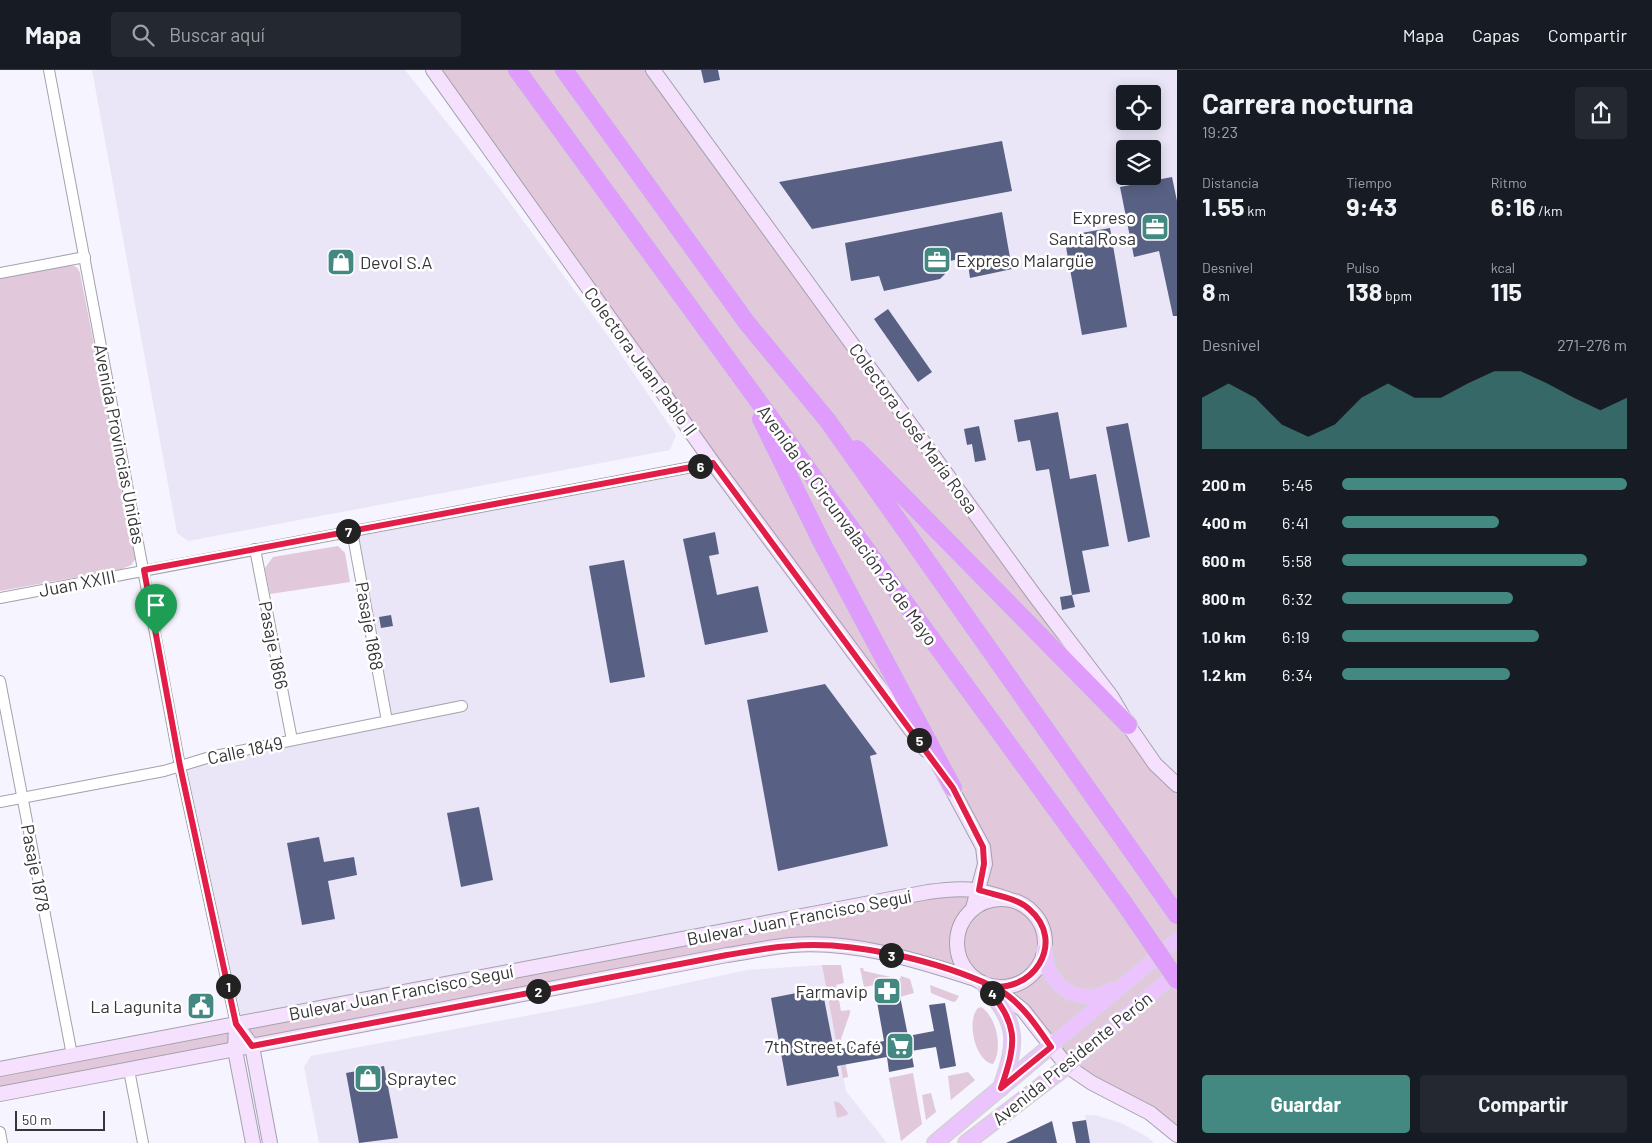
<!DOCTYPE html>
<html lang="es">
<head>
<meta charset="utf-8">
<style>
	:root { --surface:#171b24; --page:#242831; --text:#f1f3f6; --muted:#9ea1a6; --line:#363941; --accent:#438982 }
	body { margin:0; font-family:Barlow,sans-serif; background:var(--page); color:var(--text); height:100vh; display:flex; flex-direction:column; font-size:19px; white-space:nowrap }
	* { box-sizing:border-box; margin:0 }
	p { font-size:16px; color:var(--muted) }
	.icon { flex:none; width:28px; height:28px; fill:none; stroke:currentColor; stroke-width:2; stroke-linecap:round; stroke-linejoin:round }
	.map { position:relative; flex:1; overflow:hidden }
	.drawer { display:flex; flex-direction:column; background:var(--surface); width:475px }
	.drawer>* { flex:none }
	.fabs { position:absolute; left:1116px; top:15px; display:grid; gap:10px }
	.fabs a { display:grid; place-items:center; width:45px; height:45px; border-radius:5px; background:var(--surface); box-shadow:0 2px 12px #0003; font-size:25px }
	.scale { position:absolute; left:15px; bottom:12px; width:90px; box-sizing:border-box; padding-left:5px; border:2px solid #363539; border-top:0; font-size:14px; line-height:18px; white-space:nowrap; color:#363539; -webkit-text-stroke:4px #fff; paint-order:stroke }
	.pin { position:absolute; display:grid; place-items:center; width:42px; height:42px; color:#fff; margin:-51px -21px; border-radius:50% 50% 50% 0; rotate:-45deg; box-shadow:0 0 5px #0007 }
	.pin .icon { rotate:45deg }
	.km { position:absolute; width:25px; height:25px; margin:-12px; border-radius:50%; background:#222; color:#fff; font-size:14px; line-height:25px; text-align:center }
	.round { display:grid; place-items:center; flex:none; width:52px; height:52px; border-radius:5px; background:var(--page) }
	.headline { display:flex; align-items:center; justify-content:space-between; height:85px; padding:0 25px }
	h1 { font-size:28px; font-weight:700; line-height:38px }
	.figures { display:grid; grid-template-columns:repeat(3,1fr); gap:8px; height:85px; padding:5px 25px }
	.figures div { display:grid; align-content:center }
	.figures b { font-size:25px; font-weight:700 }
	.figures small { font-size:14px; font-weight:400 }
	.figures p { font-size:14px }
	.chart { height:140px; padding:10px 25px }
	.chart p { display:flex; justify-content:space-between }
	.chart svg { width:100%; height:90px; margin-top:5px; fill:var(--accent); opacity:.7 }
	.action { display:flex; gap:10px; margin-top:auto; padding:10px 25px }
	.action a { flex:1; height:58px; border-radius:5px; background:var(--accent); color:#fff; font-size:20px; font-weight:700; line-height:58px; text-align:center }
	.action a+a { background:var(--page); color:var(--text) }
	ul { padding:0 25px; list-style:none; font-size:16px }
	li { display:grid; grid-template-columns:80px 60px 1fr; align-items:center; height:38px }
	li i { height:12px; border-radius:6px; background:var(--accent) }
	header { display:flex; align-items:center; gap:30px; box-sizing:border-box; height:70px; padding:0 25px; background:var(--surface); border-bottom:1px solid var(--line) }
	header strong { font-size:24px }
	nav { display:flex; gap:28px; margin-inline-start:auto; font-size:18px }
	.search { width:350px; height:45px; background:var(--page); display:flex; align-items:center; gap:12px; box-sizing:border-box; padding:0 18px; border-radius:5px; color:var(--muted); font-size:19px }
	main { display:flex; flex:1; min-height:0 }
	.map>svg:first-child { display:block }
	.built { fill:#eae6f8; fill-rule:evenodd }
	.green { fill:#e1c8da }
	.building { fill:#586184 }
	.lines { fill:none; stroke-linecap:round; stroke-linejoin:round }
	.street-casing { stroke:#a3a2ab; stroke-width:12 }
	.secondary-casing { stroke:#a3a2ab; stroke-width:16 }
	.primary-casing { stroke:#d3d3d3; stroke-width:18 }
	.highway-casing { stroke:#d3d3d3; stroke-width:20 }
	.street { stroke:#fff; stroke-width:10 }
	.secondary { stroke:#f5e1fe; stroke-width:14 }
	.primary { stroke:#ecc4fd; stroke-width:15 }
	.highway { stroke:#df9cfc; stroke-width:18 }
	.highway-bridge-casing { stroke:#d3d3d3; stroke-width:20; stroke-linecap:butt }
	.highway-bridge { stroke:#df9cfc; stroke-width:18 }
	.route-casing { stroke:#fff; stroke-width:10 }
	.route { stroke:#e11d48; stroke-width:6 }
	.labels { text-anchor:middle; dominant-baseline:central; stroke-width:5; stroke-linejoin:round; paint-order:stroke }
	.poi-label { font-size:18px; fill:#363539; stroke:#fff; text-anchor:end }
	.street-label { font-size:18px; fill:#363539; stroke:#fff }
</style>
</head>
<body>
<header>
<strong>Mapa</strong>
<div class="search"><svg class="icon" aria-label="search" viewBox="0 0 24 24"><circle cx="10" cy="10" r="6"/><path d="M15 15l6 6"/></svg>Buscar aquí</div>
<nav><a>Mapa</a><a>Capas</a><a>Compartir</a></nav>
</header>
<main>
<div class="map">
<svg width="1177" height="1073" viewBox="0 0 1177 1073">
	<rect width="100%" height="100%" fill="#f6f4fe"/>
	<g class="built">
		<path d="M92,0H405L496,114L611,270L676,365L670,380L188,471L177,463Z"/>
		<path d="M653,0H1177V715ZM1125,24H1152V51H1125ZM1125,79H1152V106H1125Z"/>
		<path d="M713,393L953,718L983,777L979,820L236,954L180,696L387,651L352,461Z"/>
		<path d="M822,895L846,1021L887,1073H319L304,997L311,986L589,934L747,900Z"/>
		<path d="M1085,1045H1095L1121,1053L1146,1066L1154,1073H1090Z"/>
	</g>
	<g class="green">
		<path d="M433,0H653L1177,715V1065L1092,1013L1007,926L917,890L791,875L0,1024V999L979,820L985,794L953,718Z"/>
		<path d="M65,194C73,195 77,195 80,203L136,488L131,495L122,499L0,521V207Z"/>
		<path d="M338,476L345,483L350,512L270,524L265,498L273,487Z"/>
		<path d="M822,895H841L844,913L836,915L841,941L850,940V943L841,969L848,1007L843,1008Z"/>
		<path d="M860,898H863L864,901L900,909L901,906L910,909L914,923L900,927L896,911L864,917Z"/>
		<path d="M930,915L959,926L956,931L953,932L931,923Z"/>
		<path d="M981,937C997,947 1003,979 993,994C975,991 966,951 978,938Z"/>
		<path d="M968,1002L975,1010L951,1030L948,1006Z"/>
		<path d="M913,1003L922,1054L901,1071L889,1008Z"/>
		<path d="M931,1023L936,1042L926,1050L922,1025Z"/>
		<path d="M834,1031L840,1033L848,1043L847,1045L837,1048Z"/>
	</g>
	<g class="building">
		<path d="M701,0H718L720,10L704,13Z"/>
		<path d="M1002,71L1012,121L812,159L779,112Z"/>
		<path d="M1172,107L1177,131V246H1173L1159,181L1134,187L1120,117Z"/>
		<path d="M1002,142L1012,199L970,208L967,187L946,192L948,201L940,209L884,221L879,206L851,211L845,173Z"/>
		<path d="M1110,158L1127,257L1082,265L1064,166Z"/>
		<path d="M888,239L932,302L918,312L874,249Z"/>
		<path d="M1058,342L1070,409L1096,404L1109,476L1082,481L1090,522L1072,525L1049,399L1036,401L1030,370L1018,372L1014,350Z"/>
		<path d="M1128,353L1150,467L1128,472L1106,357Z"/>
		<path d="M979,356L986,390L975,392L972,374L967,375L964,359Z"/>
		<path d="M715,462L719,484L709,486L717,525L758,516L768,562L705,575L683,469Z"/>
		<path d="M624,490L645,607L610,613L589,496Z"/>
		<path d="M1072,525L1075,537L1062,540L1060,527Z"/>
		<path d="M391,545L393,556L381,558L379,547Z"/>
		<path d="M825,614L877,684L870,686L888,776L778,801L747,630Z"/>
		<path d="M479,737L493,810L461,817L447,743Z"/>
		<path d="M319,767L324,792L354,787L357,805L328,811L335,849L302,855L287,773Z"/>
		<path d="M897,911L908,966L934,961L929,935L945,933L956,996L940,999L936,977L911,981L914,997L889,1002L887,987L837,996L839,1006L787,1016L771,928L822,918L834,980L884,971L874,915Z"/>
		<path d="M384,996L398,1068L359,1073L346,1003Z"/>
		<path d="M1086,1050L1090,1073H1076L1072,1052Z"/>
		<path d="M1052,1051L1057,1073H1006Z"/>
	</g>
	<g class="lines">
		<defs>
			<g id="street">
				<path d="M49,0L180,696L236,954"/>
				<path d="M0,203L85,187"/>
				<path d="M352,461L387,651"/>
				<path d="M255,479L292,670"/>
				<path d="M0,528L713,393"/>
				<path d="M0,611L72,985"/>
				<path d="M0,732L164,701L210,687L462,636"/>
				<path d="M129,1000L143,1073"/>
				<path d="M0,1062L2,1073"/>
			</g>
			<g id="secondary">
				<path d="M433,0L713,393L926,680"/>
				<path d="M653,0L1035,526L1111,626L1128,655L1155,694L1177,715"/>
				<path d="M947,710L983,777L985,794L973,838"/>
				<circle cx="1001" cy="873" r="44"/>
				<path d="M993,917L1023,940L1067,996L1092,1013L1150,1043L1177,1065"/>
				<path d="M236,954L252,976L270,1073"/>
				<path d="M236,954L235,980L253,1073"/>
				<path d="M0,999L928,822C963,817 975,818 1008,829"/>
				<path d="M0,1024L727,885C748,882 770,877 791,875C854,870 916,890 975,909"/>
			</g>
			<g id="primary">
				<path d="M1045,880C1046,908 1066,930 1096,926C1102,925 1108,921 1114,919"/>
				<path d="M985,915C1018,955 1018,969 1001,1018"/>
				<path d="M935,1073L1177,870"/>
				<path d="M966,1073L1067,996L1177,902"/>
			</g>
			<g id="highway">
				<path d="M517,0L1124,833"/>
				<path d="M564,0L747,253L828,351L1177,845"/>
				<path d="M761,349L821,471L953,718"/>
				<path d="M857,379L1128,655"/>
			</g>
		</defs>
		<use href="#street" class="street-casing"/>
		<use href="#secondary" class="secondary-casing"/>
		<use href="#primary" class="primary-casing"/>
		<use href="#highway" class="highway-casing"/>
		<use href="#street" class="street"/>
		<use href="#secondary" class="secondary"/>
		<use href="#primary" class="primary"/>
		<use href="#highway" class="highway"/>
		<defs>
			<path id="highway-bridge" d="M1124,833L1177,910"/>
		</defs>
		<use href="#highway-bridge" class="highway-bridge-casing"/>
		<use href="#highway-bridge" class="highway-bridge"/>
	</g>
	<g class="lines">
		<defs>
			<path id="route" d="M156,565L180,696L236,954L252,976L727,885C748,882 769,877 791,876C851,870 939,891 994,917C1019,929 1036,955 1051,977L1001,1018C1018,969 1018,955 985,915C1032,927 1068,872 1029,839C1017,828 995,825 979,820L984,794L983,777L953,718L713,393L144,500L156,565"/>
		</defs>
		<use href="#route" class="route-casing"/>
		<use href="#route" class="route"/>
	</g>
	<defs>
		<symbol id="office-square" viewBox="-11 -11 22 22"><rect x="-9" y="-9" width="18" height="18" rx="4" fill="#438982" stroke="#fff"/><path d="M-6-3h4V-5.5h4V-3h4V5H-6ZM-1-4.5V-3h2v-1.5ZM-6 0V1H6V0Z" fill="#fff"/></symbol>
		<symbol id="shop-square" viewBox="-11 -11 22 22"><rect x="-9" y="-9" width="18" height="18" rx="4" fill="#438982" stroke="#fff"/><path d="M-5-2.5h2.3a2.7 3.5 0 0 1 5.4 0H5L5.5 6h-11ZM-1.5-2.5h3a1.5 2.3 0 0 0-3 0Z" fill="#fff"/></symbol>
		<symbol id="pharmacy-square" viewBox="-11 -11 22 22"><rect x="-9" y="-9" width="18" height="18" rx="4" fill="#438982" stroke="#fff"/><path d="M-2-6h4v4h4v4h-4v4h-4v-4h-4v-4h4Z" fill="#fff"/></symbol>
		<symbol id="civic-square" viewBox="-11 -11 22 22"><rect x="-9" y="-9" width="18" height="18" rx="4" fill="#438982" stroke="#fff"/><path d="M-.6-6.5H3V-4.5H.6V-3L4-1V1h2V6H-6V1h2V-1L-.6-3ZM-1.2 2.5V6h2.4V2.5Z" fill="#fff"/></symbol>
		<symbol id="supermarket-square" viewBox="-11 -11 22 22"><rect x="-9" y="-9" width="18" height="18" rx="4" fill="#438982" stroke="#fff"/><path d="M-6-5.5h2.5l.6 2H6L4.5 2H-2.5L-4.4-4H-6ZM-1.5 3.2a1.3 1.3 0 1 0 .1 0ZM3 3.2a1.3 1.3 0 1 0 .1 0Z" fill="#fff"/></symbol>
	</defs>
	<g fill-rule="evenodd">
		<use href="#office-square" x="1139" y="141" width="32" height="32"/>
		<use href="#office-square" x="921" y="174" width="32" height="32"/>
		<use href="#shop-square" x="325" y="176" width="32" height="32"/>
		<use href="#pharmacy-square" x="871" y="905" width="32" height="32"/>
		<use href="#civic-square" x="185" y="920" width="32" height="32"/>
		<use href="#supermarket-square" x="884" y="960" width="32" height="32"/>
		<use href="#shop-square" x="352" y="992" width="32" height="32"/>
	</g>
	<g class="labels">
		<g class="poi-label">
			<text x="1136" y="147">Expreso<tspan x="1136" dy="21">Santa Rosa</tspan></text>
			<text x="956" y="190" text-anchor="start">Expreso Malargüe</text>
			<text x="360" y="192" text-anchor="start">Devol S.A</text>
			<text x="868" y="921">Farmavip</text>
			<text x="182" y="936">La Lagunita</text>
			<text x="881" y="976">7th Street Café</text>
			<text x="387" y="1008" text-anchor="start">Spraytec</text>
		</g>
		<g class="street-label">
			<text transform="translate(641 291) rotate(54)">Colectora Juan Pablo II</text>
			<text transform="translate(914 358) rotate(54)">Colectora José María Rosa</text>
			<text transform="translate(120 374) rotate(79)">Avenida Provincias Unidas</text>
			<text transform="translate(848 455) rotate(54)">Avenida de Circunvalación 25 de Mayo</text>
			<text transform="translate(77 513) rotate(-11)">Juan XXIII</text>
			<text transform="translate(370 556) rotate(80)">Pasaje 1868</text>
			<text transform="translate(274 575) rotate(79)">Pasaje 1866</text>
			<text transform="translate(245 680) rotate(-12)">Calle 1849</text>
			<text transform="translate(36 798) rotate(79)">Pasaje 1878</text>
			<text transform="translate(799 847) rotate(-11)">Bulevar Juan Francisco Seguí</text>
			<text transform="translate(401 922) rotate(-11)">Bulevar Juan Francisco Seguí</text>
			<text transform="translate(1072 988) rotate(-39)">Avenida Presidente Perón</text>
		</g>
	</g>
</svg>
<div class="fabs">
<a><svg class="icon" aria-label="locate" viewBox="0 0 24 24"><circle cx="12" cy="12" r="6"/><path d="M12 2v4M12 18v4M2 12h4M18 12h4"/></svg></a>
<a><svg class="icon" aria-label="layers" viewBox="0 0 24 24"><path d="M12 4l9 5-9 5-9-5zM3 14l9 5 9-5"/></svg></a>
</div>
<div class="scale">50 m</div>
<div class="pin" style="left:156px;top:565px;background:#1e9e55"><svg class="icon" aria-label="arrive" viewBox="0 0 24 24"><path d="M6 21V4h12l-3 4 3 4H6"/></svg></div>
<b class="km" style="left:228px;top:916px">1</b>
<b class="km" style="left:538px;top:921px">2</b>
<b class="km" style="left:891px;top:885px">3</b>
<b class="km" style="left:992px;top:923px">4</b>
<b class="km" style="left:919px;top:670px">5</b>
<b class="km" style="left:700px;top:396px">6</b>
<b class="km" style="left:348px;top:461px">7</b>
</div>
<section class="drawer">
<div class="headline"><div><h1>Carrera nocturna</h1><p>19:23</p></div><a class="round"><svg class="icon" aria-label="share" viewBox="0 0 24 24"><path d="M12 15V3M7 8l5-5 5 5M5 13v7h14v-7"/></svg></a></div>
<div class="figures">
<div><p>Distancia</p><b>1.55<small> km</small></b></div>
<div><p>Tiempo</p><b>9:43</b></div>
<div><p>Ritmo</p><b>6:16<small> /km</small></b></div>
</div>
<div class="figures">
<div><p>Desnivel</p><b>8<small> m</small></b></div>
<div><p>Pulso</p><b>138<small> bpm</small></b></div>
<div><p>kcal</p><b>115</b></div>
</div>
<div class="chart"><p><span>Desnivel</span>271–276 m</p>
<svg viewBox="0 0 160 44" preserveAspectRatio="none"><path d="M0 44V19L10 12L20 19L30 32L40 38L50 32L60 19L70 12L80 19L90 19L100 12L110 6L120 6L130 12L140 19L150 25L160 19V44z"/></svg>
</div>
<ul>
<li><b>200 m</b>5:45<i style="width:100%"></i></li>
<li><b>400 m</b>6:41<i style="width:55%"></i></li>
<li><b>600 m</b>5:58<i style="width:86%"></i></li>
<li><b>800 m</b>6:32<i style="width:60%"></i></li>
<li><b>1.0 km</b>6:19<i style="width:69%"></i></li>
<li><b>1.2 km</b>6:34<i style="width:59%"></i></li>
</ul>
<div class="action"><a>Guardar</a><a>Compartir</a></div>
</section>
</main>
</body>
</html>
